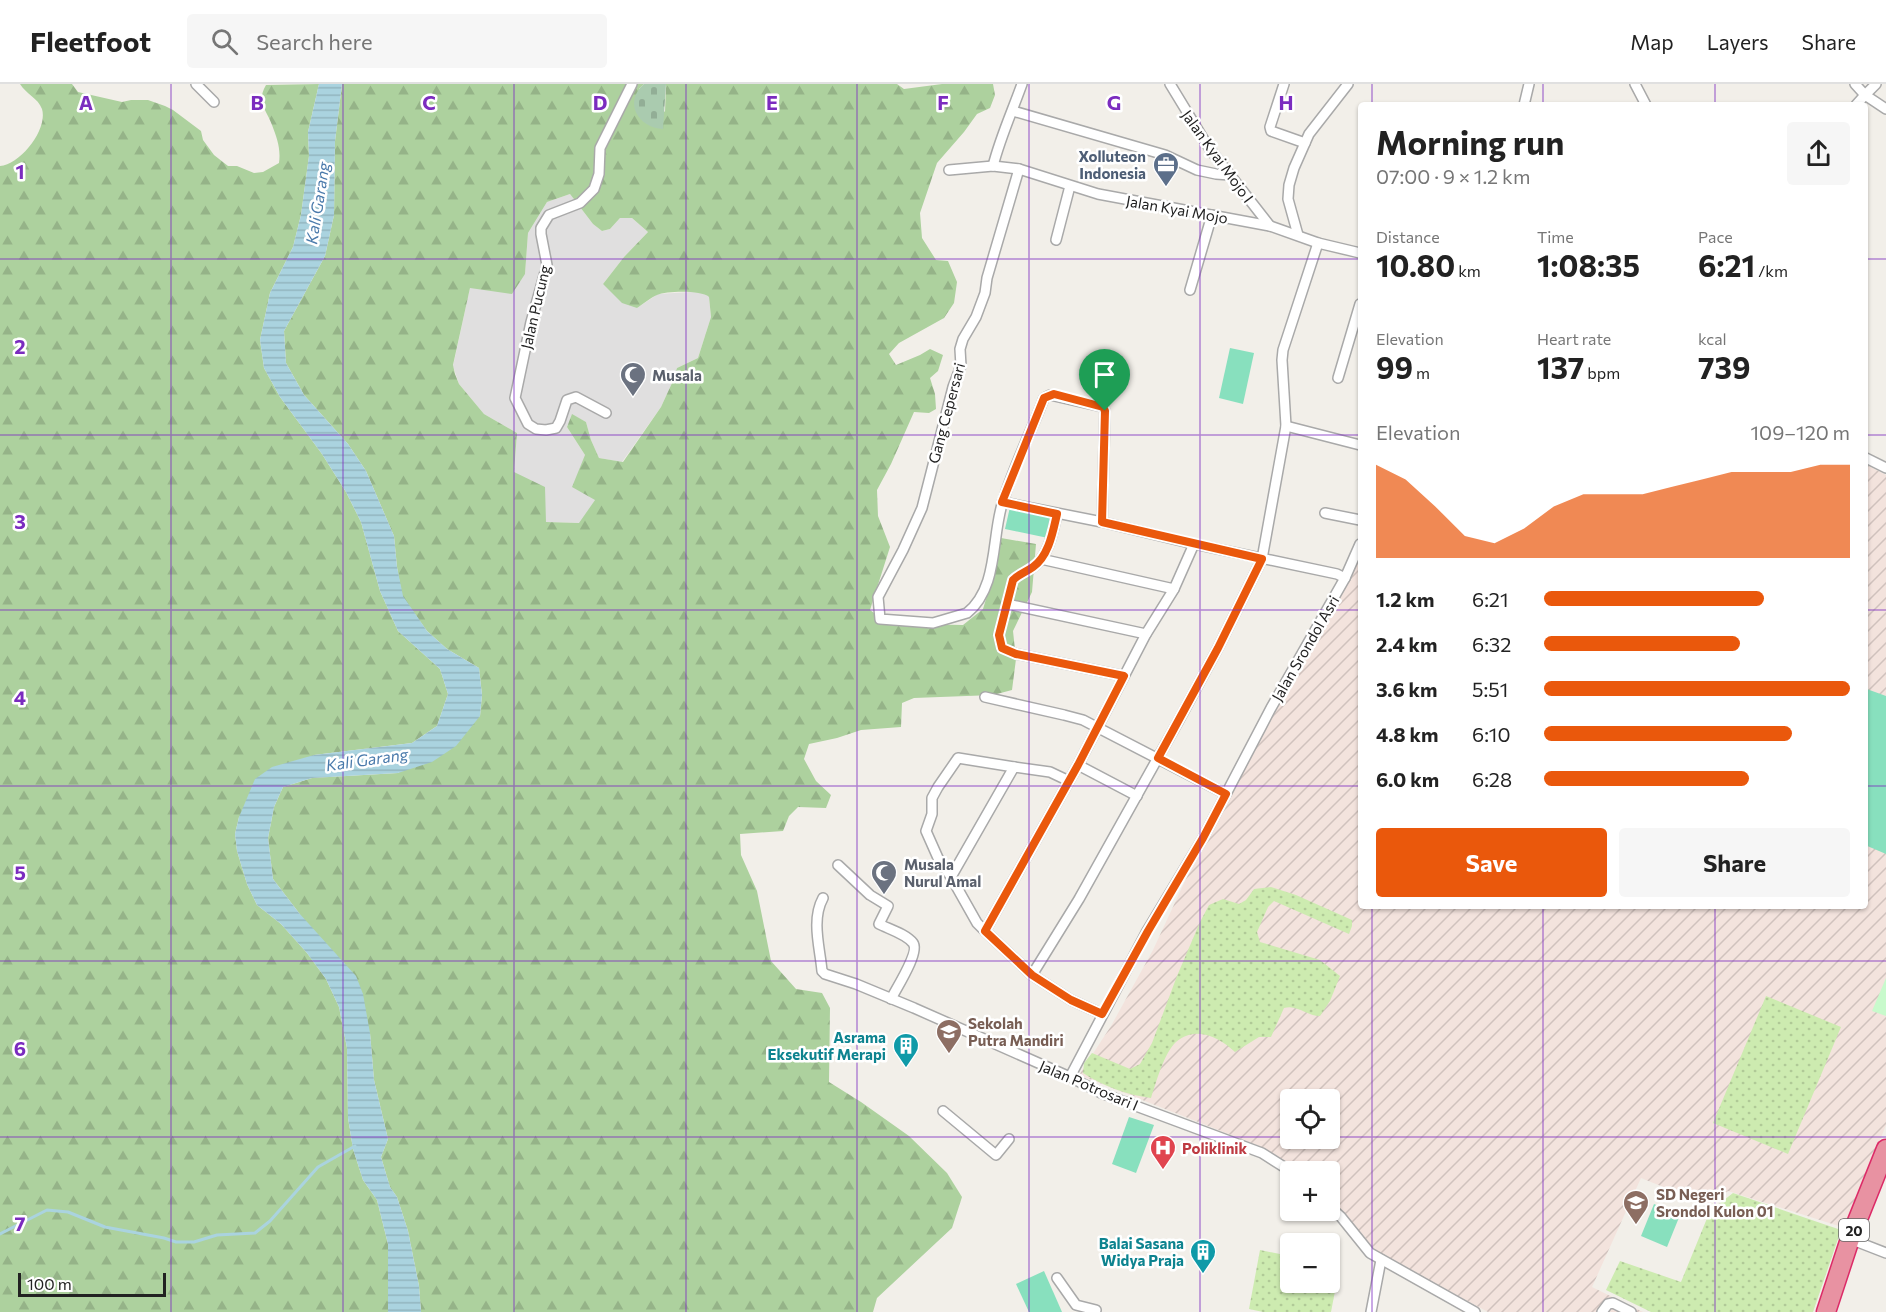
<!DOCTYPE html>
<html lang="en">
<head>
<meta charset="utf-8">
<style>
	:root { --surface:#fff; --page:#f6f6f6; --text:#222; --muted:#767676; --line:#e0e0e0; --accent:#ea580c }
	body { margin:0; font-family:Commissioner,sans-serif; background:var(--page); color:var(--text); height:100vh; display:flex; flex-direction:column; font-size:22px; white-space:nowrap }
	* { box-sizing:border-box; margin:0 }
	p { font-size:20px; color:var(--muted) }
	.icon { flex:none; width:33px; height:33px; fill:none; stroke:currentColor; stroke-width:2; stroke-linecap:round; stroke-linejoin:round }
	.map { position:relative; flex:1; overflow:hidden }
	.panel { position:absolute; left:1358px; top:18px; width:510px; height:807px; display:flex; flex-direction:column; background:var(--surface); border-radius:6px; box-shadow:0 2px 4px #0004 }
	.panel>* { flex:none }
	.fabs { position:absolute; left:1280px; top:1005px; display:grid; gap:12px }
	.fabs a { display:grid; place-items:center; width:60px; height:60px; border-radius:6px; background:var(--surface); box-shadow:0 2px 4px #0004; font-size:30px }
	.scale { position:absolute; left:18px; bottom:15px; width:148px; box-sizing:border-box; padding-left:6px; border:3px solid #222; border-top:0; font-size:16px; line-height:21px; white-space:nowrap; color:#222; -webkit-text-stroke:4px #fff; paint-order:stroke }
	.pin { position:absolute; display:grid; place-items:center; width:51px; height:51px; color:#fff; margin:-62px -26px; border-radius:50% 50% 50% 0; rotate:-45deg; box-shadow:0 0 6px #0007 }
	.pin .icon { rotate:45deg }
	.round { display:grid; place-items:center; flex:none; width:63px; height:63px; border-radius:6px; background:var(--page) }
	.headline { display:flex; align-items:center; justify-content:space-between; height:102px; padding:0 18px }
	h1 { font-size:33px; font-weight:700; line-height:45px }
	.figures { display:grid; grid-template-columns:repeat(3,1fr); gap:9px; height:102px; padding:6px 18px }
	.figures div { display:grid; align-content:center }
	.figures b { font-size:30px; font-weight:700 }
	.figures small { font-size:16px; font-weight:400 }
	.figures p { font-size:16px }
	.chart { height:168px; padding:12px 18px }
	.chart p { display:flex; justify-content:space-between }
	.chart svg { width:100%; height:108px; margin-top:6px; fill:var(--accent); opacity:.7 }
	.cta { display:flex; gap:12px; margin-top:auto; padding:12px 18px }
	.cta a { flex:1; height:69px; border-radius:6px; background:var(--accent); color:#fff; font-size:24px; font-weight:700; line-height:69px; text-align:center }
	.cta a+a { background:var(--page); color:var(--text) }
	ul { padding:0 18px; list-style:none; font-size:20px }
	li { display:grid; grid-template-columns:96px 72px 1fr; align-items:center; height:45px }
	li i { height:15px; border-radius:8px; background:var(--accent) }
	header { display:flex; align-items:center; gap:36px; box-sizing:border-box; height:84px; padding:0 30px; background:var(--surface); border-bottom:2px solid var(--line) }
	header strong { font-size:28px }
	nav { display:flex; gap:33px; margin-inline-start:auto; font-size:21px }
	.search { width:420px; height:54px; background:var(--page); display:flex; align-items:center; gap:15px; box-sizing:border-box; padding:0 21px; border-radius:6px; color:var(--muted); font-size:22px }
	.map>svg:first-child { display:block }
	.residential { fill:#e0dfdf }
	.military { fill:url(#military-furrows); fill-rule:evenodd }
	.grass { fill:url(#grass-dots) }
	.forest { fill:url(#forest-firs); fill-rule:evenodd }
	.cemetery { fill:url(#cemetery-stones) }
	.park { fill:#c8facc }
	.pitch { fill:#88e0be }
	.water { fill:url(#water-rules) }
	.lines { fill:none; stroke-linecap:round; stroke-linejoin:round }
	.stream { stroke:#aad3df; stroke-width:3 }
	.street-casing { stroke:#a9a9a9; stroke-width:12 }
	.highway-casing { stroke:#dc2a67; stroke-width:21 }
	.street { stroke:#fff; stroke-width:9 }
	.highway { stroke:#e892a2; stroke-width:18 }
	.route-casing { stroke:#fff; stroke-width:12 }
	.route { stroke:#ea580c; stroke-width:8 }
	.grid { fill:none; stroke:#7b2cbf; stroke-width:1.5; stroke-opacity:0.55 }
	.labels { text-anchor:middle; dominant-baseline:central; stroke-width:5; stroke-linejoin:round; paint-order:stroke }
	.shield { fill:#fff; stroke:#646464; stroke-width:1.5 }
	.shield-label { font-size:14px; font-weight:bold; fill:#222 }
	.service-label { font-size:15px; font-weight:bold; fill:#4e5e75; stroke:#fff; text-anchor:end }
	.street-label { font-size:15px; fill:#222; stroke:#fff }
	.worship-label { font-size:15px; font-weight:bold; fill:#5b616d; stroke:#fff; text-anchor:start }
	.education-label { font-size:15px; font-weight:bold; fill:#785e54; stroke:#fff; text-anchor:start }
	.culture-label { font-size:15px; font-weight:bold; fill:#0d838f; stroke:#fff; text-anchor:end }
	.health-label { font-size:15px; font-weight:bold; fill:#be3a42; stroke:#fff; text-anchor:start }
	.water-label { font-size:16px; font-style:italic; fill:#4a7aab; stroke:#fff }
	.grid-label { font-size:20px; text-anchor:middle; font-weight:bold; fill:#7b2cbf; stroke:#fff; stroke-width:5; stroke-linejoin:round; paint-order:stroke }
</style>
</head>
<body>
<header>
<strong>Fleetfoot</strong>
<div class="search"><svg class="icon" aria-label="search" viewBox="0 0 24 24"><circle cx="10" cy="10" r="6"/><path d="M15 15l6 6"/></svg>Search here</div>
<nav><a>Map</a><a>Layers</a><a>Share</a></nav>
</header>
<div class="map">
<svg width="1886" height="1228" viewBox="0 0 1886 1228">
	<defs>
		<pattern id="military-furrows" width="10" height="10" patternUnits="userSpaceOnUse" patternTransform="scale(1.5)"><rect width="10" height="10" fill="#f3e3dd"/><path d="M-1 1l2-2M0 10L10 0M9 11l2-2" fill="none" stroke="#d0c2bd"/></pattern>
		<pattern id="grass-dots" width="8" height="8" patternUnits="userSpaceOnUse" patternTransform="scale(1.5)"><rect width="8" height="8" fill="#cdebb0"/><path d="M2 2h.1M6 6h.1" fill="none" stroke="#b0c997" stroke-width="1.8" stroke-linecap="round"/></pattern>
		<pattern id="forest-firs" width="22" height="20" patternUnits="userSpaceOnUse" patternTransform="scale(1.5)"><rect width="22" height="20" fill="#add19e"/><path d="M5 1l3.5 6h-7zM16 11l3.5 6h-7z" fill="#95b388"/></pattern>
		<pattern id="cemetery-stones" width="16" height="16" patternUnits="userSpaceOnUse" patternTransform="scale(1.5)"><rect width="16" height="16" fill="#aacbaf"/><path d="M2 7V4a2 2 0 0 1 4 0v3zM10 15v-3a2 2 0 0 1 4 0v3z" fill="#92ae96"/></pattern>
		<pattern id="water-rules" width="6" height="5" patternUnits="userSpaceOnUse" patternTransform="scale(1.5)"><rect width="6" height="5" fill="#aad3df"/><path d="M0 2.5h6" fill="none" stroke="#92b5bf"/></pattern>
	</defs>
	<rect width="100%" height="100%" fill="#f2efe9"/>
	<path class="residential" d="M570,110L593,140L602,147L610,145L620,134H632L648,148L624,173L603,200L637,224L658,210L691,208L705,209L709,213L711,233L698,274L677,284L672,299L661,323L622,378L599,374L591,356L586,338L572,331L567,343L585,371L595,416L580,439L546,438L514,388L517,349L484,330L459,300L453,282L470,204L525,190L528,149L547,118Z"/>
	<path class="military" d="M1865,380L1886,391V1041L1845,1144L1728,1107L1708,1121L1641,1094L1592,1203L1643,1228H1488L1376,1168L1329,1115V1088L1300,1087L1264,1064L1079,991L1111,942L1153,866L1197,771L1228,714L1360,474V822H1864ZM1290,1016H1329V1054H1290Z"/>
	<g class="grass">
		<path d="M1271,803L1296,811L1352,836V842L1349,850L1274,817L1268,823L1257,848L1260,858L1320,876L1340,892L1330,917L1320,932C1307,932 1297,920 1284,924L1271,953H1259L1235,968C1219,953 1196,941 1176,958C1164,969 1156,999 1151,1014C1127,1011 1103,1002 1083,989L1084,979L1092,969L1130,985L1140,980L1152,959L1177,892L1200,838L1209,821L1223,815L1239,820L1246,816L1254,805Z"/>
		<path d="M1766,912L1841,943L1788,1070L1713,1039Z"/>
		<path d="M1733,1109L1841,1146L1813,1228H1651L1606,1206L1620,1177L1681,1198L1710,1127Z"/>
		<path d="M1260,1166L1290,1172V1198H1329V1179L1340,1181L1331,1228H1263L1249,1225Z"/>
	</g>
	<g class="forest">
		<path d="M20,0H72L78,8L122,18L131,16H148L165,22L173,26L201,47L203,56L214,71L228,82H237L254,89L263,88L279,79C281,65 277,54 272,41C266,25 256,18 266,1L319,0L308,48L309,72L301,131L293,163L270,209L260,256L264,284L280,313L322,370L346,408L361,438L380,507L398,547L440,585L448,610L437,642L412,659L314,671L239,733L235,750L237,767L247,800L257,821L281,840L307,869L326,895L339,923L347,964L348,1034L353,1065L363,1096L377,1116L388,1160V1228H0V82C21,80 48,45 42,25C38,14 26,10 20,0Z"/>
		<path d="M342,0H644L639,5L665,28L666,0H897L904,5L942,0H993L995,11L990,24L977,30L964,48L937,79L920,129L922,154L936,176L948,177L957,198L954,219L944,234L899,259L889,270L896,281L920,271L930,265L943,271L938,287L930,294L935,310L936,325L929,329L914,328L891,380L877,406L878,432L890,463L870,526L881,534L905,540L963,541L983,525L992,495L1001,454L1036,460L1032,508L1013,547L1016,575L1012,606L993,611L914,614L902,619L901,643L861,646L837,654L809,660L804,675L816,697L831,711L826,724L798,723L789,732L783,747L740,750L741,771L757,807L771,877L796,905L822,909L830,924L829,998L861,1018L909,1052L947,1089L962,1113L952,1144L877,1214L873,1228H421L419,1202L408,1147L397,1113L390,1103L381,1073L388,1055L374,996L370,949L299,829L273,795L268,754L274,723L283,703L312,694L398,689L480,632L482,611L479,584L447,565L427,547L402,512L397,483L394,452L366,387L348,360L304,311L286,279L284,247L325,172L334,131L335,57ZM570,110L593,140L602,147L610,145L620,134H632L648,148L624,173L603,200L622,219L637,224C643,220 650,214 657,211C667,207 701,206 709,213L711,233L698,274L677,284L672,299L661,323L623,378L599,374L591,356L586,338L572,330L567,343L585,371L572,403L595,416L579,439L546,438L545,403L514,388L517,349L484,330L459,300L455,290L453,281L470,204L512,210L525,190L528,149L547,118Z"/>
	</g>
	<path class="cemetery" d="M644,0H666L663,45C638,44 623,18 644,0Z"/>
	<path class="park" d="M1886,894V932L1872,927Z"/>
	<g class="pitch">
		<path d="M1230,264L1254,269L1243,320L1219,314Z"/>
		<path d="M1010,423L1053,432L1048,454L1005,445Z"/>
		<path d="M1864,604L1886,612V770L1865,761Z"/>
		<path d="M1129,1033L1154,1041L1136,1089L1112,1080Z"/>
		<path d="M1654,1120L1680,1131L1667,1163L1641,1152Z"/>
		<path d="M1044,1187L1062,1228H1029L1016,1200Z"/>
	</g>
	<path class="water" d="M319,0H342L335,57L334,131L325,172L284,247L286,279L304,311L348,360L366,387L394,452L397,483L403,512L427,547L447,565L479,584L482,611L480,632L456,662L432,678L398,689L312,694L283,703L274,723L268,754L273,795L299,829L356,892L363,910L370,949L374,996L388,1055L381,1073L390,1103L397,1113L408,1147L419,1202L421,1228H388V1160L377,1116L363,1096L353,1065L348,1034L347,964L339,923L326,895L307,869L281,840L257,821L247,800L237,767L235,750L239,733L255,695L272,683L314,671L412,659L437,642L448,610L440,585L398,547L380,507L361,438L346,408L322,370L280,313L264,284L260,256L270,209L293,163L301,131L309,72L308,48Z"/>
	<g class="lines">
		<path class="stream" d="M0,1150L47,1126L68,1128L105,1143L164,1154L176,1158H194L217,1151L255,1149L270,1137L318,1083L355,1062"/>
		<defs>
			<g id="street">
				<path d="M196,0L214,18"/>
				<path d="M1170,0L1209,64L1270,142"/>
				<path d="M1284,0L1270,43L1271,47L1305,59"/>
				<path d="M1635,0L1646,21"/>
				<path d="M1855,0L1865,11L1876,0"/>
				<path d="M1524,21L1529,0"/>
				<path d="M1856,21L1865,11L1886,25"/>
				<path d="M1013,27L1165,71L1197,86L1216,90L1230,91"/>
				<path d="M993,82C1000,54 1012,28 1022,0"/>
				<path d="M1019,85L987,194L985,209L976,233L963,255L960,265L961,282L953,303L922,424L903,466L878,513L880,535L933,539L967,529C999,503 991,453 1003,417C1014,382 1031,348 1044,314L1050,311L1103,323L1105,327L1102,438"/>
				<path d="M949,86L993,82L1019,85L1098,110L1270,142L1318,159L1360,169"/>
				<path d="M1298,151L1288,115L1289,101L1294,84L1309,50L1348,0"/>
				<path d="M1056,156L1070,102"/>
				<path d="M1190,206L1212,131"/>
				<path d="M1338,294L1360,220"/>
				<path d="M606,329L576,313L567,316L560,337L556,344L546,346L536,345L528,340L515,314L531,238L547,181L541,150V144L549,131L580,119L594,105L599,90L600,64L632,0"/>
				<path d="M1286,342L1360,361"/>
				<path d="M1864,373L1886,384"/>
				<path d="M1002,418L1102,438L1194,460L1337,490L1345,494"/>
				<path d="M1325,429L1360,436"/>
				<path d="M1057,430C1053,447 1049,472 1033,483C1026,488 1019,490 1013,496L999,551L1002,564L1016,570L1124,592"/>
				<path d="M1041,475L1174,505"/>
				<path d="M1007,520L1146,550"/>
				<path d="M985,613L1064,631L1083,636L1226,710"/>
				<path d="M1137,712L1078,681L1146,550L1174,505L1194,460"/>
				<path d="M838,781L870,811L888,822L879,840C889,845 906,850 913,859C920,868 896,905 891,915"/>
				<path d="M951,793L938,774L926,747L932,730V714L938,703L958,674L1014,683"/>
				<path d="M823,814C811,836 820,864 822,887L825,890L856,900L914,924L1070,993L1101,1009L1262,1069L1292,1088"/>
				<path d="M985,847L977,839L951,793L1014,683L1050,688L1069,697"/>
				<path d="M1032,891L985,847L1078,681"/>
				<path d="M1102,930L1071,916L1032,891L1079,815L1179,636L1218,564L1262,475L1286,342L1282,276L1283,266L1318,159"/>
				<path d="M1070,993L1147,847L1203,754L1271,624L1345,494L1360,460"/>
				<path d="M943,1027L996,1071L1009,1055"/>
				<path d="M1329,1122L1341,1133L1370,1169L1475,1228"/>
				<path d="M1850,1155L1886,1169"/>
				<path d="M1057,1194L1076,1221L1096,1226"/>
				<path d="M1371,1228L1381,1176"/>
				<path d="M1602,1228L1608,1220L1613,1219L1631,1228"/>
			</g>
			<path id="highway" d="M1826,1228L1850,1155L1886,1065"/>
		</defs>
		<use href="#street" class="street-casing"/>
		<use href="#highway" class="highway-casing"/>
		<use href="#street" class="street"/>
		<use href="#highway" class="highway"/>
	</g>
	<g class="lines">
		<defs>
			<path id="route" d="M1054,310L1103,323L1105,327L1102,438L1262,475L1218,564L1158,674L1226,710L1203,754L1148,847L1102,930L1071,916L1032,891L985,847L1078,681L1124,592L1016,570L1002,564L999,551L1013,496C1019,490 1026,488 1033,483C1049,472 1053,447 1057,430L1002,418L1044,314Z"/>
		</defs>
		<use href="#route" class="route-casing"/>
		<use href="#route" class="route"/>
	</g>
	<path class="grid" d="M171,0V1228M343,0V1228M514,0V1228M686,0V1228M857,0V1228M1029,0V1228M1200,0V1228M1372,0V21M1543,0V21M1715,0V21M0,175H1360M1864,175H1886M0,351H1360M1864,351H1886M0,526H1360M1864,526H1886M0,702H1360M1864,702H1886M1372,822V1228M1543,822V1228M1715,822V1228M0,877H1886M0,1053H1290M1329,1053H1886"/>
	<defs>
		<symbol id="office-pin" viewBox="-11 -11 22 30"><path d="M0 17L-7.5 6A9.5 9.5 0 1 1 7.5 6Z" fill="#5c6f8a" stroke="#fff"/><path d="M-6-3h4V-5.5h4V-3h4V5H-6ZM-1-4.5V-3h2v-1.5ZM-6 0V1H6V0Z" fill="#fff"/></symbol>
		<symbol id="mosque-pin" viewBox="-11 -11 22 30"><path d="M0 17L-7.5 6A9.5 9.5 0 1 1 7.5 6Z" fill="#6b7280" stroke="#fff"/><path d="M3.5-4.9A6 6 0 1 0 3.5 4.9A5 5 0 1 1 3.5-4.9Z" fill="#fff"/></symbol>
		<symbol id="school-pin" viewBox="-11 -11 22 30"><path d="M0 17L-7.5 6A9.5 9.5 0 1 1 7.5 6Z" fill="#8d6e63" stroke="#fff"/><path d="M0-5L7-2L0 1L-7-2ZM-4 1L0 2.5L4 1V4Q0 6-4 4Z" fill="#fff"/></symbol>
		<symbol id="building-pin" viewBox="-11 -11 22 30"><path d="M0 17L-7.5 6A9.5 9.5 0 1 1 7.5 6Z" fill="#0f9aa8" stroke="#fff"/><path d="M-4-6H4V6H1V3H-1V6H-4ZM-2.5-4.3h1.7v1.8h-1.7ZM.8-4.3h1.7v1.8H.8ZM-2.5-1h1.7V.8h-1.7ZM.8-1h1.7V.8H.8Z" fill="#fff"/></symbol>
		<symbol id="hospital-pin" viewBox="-11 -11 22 30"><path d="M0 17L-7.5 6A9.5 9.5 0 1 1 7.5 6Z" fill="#e0444e" stroke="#fff"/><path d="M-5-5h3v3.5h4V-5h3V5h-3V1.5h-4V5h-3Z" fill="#fff"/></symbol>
	</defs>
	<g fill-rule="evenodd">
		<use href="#office-pin" x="1151" y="66" width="30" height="40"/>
		<use href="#mosque-pin" x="618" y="276" width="30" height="40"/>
		<use href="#mosque-pin" x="869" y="774" width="30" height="40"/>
		<use href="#school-pin" x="934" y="933" width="30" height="40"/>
		<use href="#building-pin" x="891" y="947" width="30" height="40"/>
		<use href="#hospital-pin" x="1148" y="1049" width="30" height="40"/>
		<use href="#school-pin" x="1621" y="1104" width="30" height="40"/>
		<use href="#building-pin" x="1188" y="1153" width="30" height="40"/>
	</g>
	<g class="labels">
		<rect class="shield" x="1839" y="1135" width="30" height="22" rx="4.5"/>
		<g class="shield-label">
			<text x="1854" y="1146">20</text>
		</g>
		<g class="service-label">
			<text x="1146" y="72">Xolluteon<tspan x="1146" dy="17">Indonesia</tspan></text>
		</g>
		<g class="street-label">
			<text transform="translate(1218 72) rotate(54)">Jalan Kyai Mojo I</text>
			<text transform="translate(1177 125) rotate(10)">Jalan Kyai Mojo</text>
			<text transform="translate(535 223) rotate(-77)">Jalan Pucung</text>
			<text transform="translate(946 329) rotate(-75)">Gang Cepersari</text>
			<text transform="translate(1305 564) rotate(-60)">Jalan Srondol Asri</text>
			<text transform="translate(1089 1001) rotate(23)">Jalan Potrosari I</text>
		</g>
		<g class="worship-label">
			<text x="652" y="291">Musala</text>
			<text x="904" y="780">Musala<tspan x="904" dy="17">Nurul Amal</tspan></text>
		</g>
		<g class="education-label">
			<text x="968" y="939">Sekolah<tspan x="968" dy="17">Putra Mandiri</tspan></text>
			<text x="1656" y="1110">SD Negeri<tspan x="1656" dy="17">Srondol Kulon 01</tspan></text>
		</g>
		<g class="culture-label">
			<text x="886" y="953">Asrama<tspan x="886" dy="17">Eksekutif Merapi</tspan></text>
			<text x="1184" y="1159">Balai Sasana<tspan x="1184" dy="17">Widya Praja</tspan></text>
		</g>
		<g class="health-label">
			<text x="1182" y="1064">Poliklinik</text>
		</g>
		<g class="water-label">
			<text transform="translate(317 119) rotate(-81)">Kali Garang</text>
			<text transform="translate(367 675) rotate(-8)">Kali Garang</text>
		</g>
	</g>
	<g class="grid-label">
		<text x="86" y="26">A</text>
		<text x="257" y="26">B</text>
		<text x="429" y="26">C</text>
		<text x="600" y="26">D</text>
		<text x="772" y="26">E</text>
		<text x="943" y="26">F</text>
		<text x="1114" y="26">G</text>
		<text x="1286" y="26">H</text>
		<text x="20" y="95">1</text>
		<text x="20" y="270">2</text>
		<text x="20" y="445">3</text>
		<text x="20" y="621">4</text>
		<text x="20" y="796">5</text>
		<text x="20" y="972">6</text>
		<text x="20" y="1147">7</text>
	</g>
</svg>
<div class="fabs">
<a><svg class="icon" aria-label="locate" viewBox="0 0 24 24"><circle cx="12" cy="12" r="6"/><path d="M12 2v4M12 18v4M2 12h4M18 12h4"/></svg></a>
<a>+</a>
<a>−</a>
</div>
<div class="scale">100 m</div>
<div class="pin" style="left:1105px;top:327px;background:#1e9e55"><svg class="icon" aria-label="arrive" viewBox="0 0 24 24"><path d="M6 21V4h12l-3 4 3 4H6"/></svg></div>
<section class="panel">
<div class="headline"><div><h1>Morning run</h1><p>07:00 · 9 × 1.2 km</p></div><a class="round"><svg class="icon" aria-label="share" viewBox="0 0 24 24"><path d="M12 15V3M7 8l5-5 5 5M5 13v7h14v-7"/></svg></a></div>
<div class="figures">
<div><p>Distance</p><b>10.80<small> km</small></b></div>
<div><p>Time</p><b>1:08:35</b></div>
<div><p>Pace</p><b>6:21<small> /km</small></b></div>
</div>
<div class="figures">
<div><p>Elevation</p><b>99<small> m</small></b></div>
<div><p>Heart rate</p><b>137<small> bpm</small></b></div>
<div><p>kcal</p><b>739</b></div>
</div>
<div class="chart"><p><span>Elevation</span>109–120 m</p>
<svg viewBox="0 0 160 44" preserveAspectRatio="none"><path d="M0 44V6L10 12L20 23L30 35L40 38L50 32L60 23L70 18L80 18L90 18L100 15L110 12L120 9L130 9L140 9L150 6L160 6V44z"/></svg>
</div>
<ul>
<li><b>1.2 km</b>6:21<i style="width:72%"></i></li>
<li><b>2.4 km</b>6:32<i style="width:64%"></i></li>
<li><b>3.6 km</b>5:51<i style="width:100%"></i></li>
<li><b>4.8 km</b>6:10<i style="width:81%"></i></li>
<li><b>6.0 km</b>6:28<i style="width:67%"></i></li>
</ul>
<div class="cta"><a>Save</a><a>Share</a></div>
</section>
</div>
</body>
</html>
